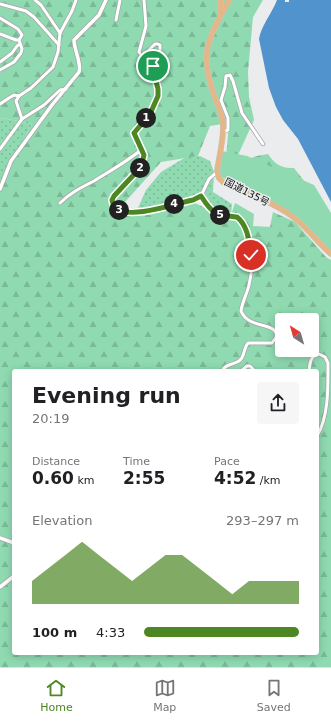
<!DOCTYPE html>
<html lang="en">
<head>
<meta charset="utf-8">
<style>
	:root { --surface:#fff; --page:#f6f6f6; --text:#202124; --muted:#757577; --line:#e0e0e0; --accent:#4d8723 }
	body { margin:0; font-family:"DejaVu Sans","Noto Sans JP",sans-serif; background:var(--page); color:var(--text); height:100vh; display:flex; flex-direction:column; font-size:15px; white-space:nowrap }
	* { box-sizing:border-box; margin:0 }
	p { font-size:13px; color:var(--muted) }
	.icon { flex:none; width:22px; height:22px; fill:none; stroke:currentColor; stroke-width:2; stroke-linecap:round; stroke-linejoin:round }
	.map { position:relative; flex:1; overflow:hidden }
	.side { position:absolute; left:12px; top:369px; width:307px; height:286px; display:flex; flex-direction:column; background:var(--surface); border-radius:4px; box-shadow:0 2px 10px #0003 }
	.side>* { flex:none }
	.needle { width:26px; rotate:323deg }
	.tools { position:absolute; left:275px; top:313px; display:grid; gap:8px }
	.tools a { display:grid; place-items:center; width:44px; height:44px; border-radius:4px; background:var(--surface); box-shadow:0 2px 10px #0003; font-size:20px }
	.pin { position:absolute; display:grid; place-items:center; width:34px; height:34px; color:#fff; margin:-17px; border:2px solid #fff; border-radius:50%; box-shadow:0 1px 4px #0007 }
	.km { position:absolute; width:20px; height:20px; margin:-10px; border-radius:50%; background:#222; color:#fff; font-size:11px; line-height:20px; text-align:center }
	.round { display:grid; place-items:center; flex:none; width:42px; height:42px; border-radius:4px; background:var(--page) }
	.head { display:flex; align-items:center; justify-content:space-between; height:68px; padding:0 20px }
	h1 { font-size:22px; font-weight:800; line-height:30px }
	.metrics { display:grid; grid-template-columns:repeat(3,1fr); gap:6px; height:68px; padding:4px 20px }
	.metrics div { display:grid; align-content:center }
	.metrics b { font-size:17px; font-weight:800 }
	.metrics small { font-size:11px; font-weight:400 }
	.metrics p { font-size:11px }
	.chart { height:112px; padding:8px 20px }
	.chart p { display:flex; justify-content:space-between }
	.chart svg { width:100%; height:72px; margin-top:4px; fill:var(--accent); opacity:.7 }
	ul { padding:0 20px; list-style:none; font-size:13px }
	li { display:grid; grid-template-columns:64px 48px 1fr; align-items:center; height:30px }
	li i { height:10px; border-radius:5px; background:var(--accent) }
	.tab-bar { display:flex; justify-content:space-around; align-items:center; height:56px; border-top:1px solid var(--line); background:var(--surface); font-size:11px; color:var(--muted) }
	.tab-bar a { display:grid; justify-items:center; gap:2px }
	.tab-bar .selected { color:var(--accent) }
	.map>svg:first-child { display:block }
	.grass { fill:url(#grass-dots) }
	.forest { fill:url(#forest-firs); fill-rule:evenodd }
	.green { fill:#8fdab1 }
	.water { fill:#5193cd }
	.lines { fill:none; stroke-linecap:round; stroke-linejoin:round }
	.minor-casing { stroke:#a6a6a7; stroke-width:4.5 }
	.tertiary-casing { stroke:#a6a6a7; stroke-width:5 }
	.trunk-casing { stroke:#c6c6c6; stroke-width:6 }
	.minor { stroke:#fff; stroke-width:3 }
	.tertiary { stroke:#fff; stroke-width:3.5 }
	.trunk { stroke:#e4b788; stroke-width:5 }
	.route-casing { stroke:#fff; stroke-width:8 }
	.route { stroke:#4d8723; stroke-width:5 }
	.labels { text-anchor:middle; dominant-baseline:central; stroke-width:3; stroke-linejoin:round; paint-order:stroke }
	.street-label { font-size:10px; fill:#131313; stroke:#ebeced }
</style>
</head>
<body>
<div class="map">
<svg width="331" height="667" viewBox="0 0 331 667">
	<defs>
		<pattern id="grass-dots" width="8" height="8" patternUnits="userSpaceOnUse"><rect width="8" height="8" fill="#8fdab1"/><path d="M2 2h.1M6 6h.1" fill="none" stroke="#7aba97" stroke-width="1.8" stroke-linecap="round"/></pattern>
		<pattern id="forest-firs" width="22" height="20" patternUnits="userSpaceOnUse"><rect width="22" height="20" fill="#8fdab1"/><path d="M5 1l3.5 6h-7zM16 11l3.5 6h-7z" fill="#7aba97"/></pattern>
	</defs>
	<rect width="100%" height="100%" fill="#ebeced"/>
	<g class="grass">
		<path d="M3,118L32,124L0,184V121Z"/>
		<path d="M200,156L210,161L214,172L213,192L232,204L231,215H221L197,198L138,208L146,190L161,172L186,157Z"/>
	</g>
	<g class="forest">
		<path d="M0,0H263L253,17L248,72L249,97L254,120L233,166L225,169L229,123L210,126L198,156L161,162L117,211L189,200L219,215H231L235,203L254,214L253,226L270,227L273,212L295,222L326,257L331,260V667H0V184L32,124L3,118L0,121ZM282,320H312V350H282ZM14,371H317V653H14Z"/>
		<path d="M268,154C274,163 281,169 294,168L305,182L243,161L257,156Z"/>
	</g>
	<path class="green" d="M222,151L247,156L314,185L331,213V252L284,210L235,185L214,172Z"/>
	<path class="water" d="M277,0H285V2H289V0H331V202L298,139L283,120L276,107L269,88L259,39C261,26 272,13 277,0Z"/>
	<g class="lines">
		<defs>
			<g id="minor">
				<path d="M35,0L41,5L60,33L72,11L76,0"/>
				<path d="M144,0L146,26L139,52L141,55H144L155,44H158L160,45V50L153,69L158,89V96L150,114L134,133L144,155L141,167L114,196C98,228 183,202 193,200L201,196L209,179L217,172"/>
				<path d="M0,4L26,11L34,17L59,45"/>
				<path d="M0,18L18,29L22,35L19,40L22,49L21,53L14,62L0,70"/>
				<path d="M116,20L120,0"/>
				<path d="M0,34L16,40H19"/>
				<path d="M0,62L12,53L17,46L20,44"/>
				<path d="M19,96L16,101L22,119"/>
				<path d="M0,104L9,98L14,95L19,96L31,88L53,67L58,52L60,33"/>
				<path d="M223,132L228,130V118L221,100L225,87L226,76L230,75L233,81L242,113L263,144"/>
				<path d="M0,149L22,119L44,105L60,90L66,89"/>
				<path d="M201,196C212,215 216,215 237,217C252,229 254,267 249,285C247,294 242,302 241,311C249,330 275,321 277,336L272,343H248C243,349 245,357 239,361C233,365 225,364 222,371"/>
				<path d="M60,203C70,193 82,187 94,181C110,171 126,162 141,150"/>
				<path d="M241,371L247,366H250L255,371"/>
				<path d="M309,371C310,363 310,356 319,354L325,357L328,363C328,386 329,416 317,436"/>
			</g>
			<g id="tertiary">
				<path d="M0,189L11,161L52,105L79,72C82,64 74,50 74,40L99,15L106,0"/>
				<path d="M0,538L14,543"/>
				<path d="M0,587L14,576"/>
			</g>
			<g id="trunk">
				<path d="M221,0L220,10L221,14"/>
				<path d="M229,0C211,35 199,48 212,89C215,100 222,112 223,124C224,139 219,156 217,172L219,178L224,183C247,193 280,205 298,221C310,231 319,244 331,254"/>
			</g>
		</defs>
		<use href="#minor" class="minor-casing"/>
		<use href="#tertiary" class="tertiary-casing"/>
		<use href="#trunk" class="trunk-casing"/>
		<use href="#minor" class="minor"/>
		<use href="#tertiary" class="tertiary"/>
		<use href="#trunk" class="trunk"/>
	</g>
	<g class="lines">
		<defs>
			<path id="route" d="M153,66V69L158,89V96L150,114L134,133L144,155L141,167L114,196L112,200L114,208C131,220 174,204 193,200L201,196C213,215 216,215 237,217C248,226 249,241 251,255"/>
		</defs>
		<use href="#route" class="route-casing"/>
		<use href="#route" class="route"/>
	</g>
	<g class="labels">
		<g class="street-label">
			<text transform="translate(247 192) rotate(27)">国道135号</text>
		</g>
	</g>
</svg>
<div class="tools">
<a><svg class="needle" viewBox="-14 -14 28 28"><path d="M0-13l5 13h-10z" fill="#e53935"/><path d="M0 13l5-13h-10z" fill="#757577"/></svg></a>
</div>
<div class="pin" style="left:153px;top:66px;background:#1e9e55"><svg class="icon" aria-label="arrive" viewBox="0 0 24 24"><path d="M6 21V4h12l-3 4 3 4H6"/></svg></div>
<div class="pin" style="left:251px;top:255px;background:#d93025"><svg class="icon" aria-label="check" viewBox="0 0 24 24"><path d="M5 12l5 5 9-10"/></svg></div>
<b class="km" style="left:146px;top:118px">1</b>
<b class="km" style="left:140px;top:168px">2</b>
<b class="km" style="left:119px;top:210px">3</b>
<b class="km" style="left:174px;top:204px">4</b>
<b class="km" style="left:220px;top:215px">5</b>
<section class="side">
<div class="head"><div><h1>Evening run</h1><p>20:19</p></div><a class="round"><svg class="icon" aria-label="share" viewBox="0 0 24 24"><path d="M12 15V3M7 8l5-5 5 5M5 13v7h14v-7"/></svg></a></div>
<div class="metrics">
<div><p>Distance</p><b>0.60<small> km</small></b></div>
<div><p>Time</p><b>2:55</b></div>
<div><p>Pace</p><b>4:52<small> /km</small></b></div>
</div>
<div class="chart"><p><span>Elevation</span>293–297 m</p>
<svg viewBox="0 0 160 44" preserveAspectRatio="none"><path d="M0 44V30L10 22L20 14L30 6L40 14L50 22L60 30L70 22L80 14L90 14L100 22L110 30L120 38L130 30L140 30L150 30L160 30V44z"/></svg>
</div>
<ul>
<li><b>100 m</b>4:33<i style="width:100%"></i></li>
</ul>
</section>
</div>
<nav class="tab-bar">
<a class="selected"><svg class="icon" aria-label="home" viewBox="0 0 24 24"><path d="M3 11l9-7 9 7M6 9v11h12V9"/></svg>Home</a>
<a><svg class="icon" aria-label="map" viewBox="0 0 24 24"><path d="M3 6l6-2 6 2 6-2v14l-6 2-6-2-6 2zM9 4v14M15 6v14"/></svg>Map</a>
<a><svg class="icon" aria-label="saved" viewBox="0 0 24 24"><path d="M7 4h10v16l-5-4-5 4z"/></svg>Saved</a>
</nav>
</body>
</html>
